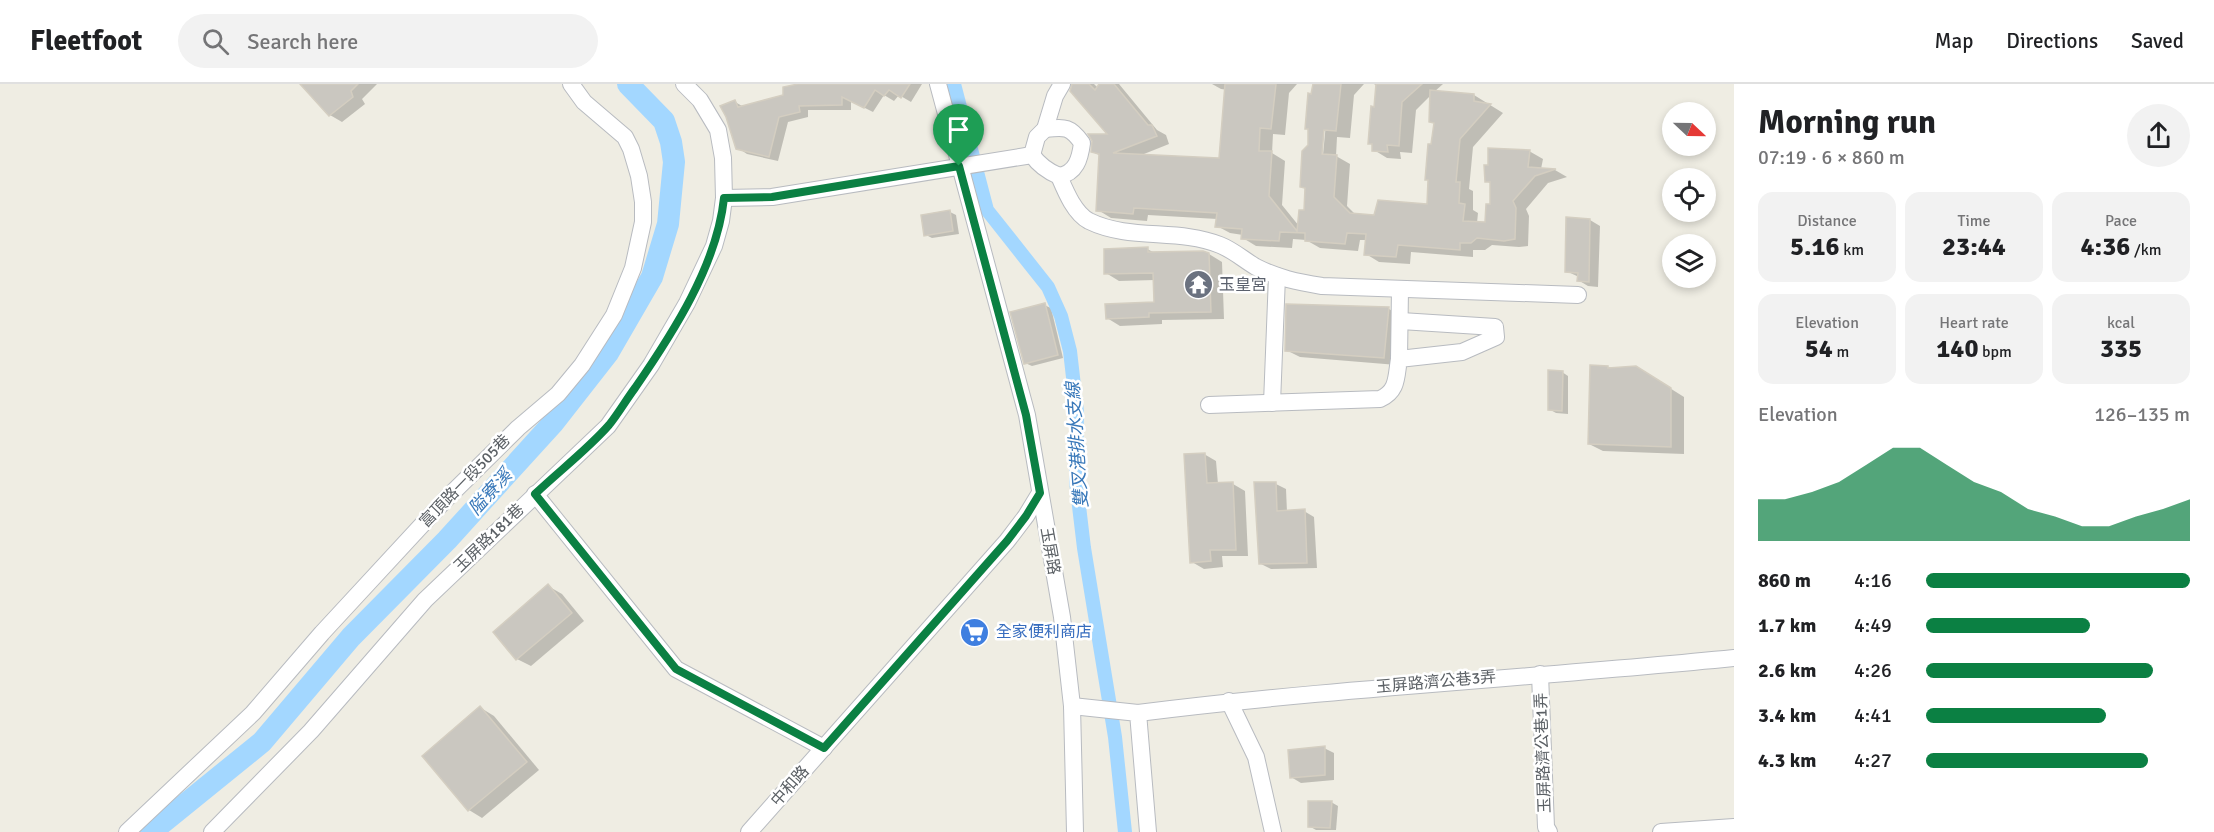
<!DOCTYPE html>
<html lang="en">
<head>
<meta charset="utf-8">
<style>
	:root { --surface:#fff; --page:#f2f2f2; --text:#202124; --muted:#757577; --line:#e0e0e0; --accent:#0b8043 }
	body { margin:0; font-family:Signika,"Noto Sans TC",sans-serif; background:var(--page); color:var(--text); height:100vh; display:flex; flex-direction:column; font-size:22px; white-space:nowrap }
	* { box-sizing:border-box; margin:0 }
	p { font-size:20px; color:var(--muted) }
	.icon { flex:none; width:33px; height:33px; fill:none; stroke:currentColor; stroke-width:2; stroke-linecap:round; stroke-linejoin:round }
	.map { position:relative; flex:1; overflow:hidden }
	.side { display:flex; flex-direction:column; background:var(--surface); width:480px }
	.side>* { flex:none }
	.needle { width:39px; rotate:112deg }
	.controls { position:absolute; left:1662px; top:18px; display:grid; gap:12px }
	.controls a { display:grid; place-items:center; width:54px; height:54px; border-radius:50%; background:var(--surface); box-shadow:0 3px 9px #0003; font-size:30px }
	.pin { position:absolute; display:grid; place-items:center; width:51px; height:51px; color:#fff; margin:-62px -26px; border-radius:50% 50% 50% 0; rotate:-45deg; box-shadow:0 0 6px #0007 }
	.pin .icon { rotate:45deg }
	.round { display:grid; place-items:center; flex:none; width:63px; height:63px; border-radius:32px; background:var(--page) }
	.summary { display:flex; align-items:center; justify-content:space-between; height:102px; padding:0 24px }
	h1 { font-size:33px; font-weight:700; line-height:45px }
	.metrics { display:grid; grid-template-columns:repeat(3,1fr); gap:9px; height:102px; padding:6px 24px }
	.metrics div { display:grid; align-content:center; border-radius:15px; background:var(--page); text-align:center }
	.metrics b { font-size:26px; font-weight:700 }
	.metrics small { font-size:16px; font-weight:400 }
	.metrics p { font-size:16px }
	.chart { height:168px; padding:12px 24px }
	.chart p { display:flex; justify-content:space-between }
	.chart svg { width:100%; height:108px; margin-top:6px; fill:var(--accent); opacity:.7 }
	ul { padding:0 24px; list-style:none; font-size:20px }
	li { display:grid; grid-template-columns:96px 72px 1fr; align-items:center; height:45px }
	li i { height:15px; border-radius:8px; background:var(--accent) }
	header { display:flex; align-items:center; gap:36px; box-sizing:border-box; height:84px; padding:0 30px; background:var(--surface); border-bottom:2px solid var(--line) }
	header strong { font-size:28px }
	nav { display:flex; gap:33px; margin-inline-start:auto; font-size:21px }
	.search { width:420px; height:54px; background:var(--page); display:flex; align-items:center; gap:15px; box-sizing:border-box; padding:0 21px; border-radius:33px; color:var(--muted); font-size:22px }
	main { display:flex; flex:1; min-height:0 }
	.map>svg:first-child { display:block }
	.shadow { fill:#0003; fill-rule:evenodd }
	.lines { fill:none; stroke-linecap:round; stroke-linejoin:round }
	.canal { stroke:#a3d7ff; stroke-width:14 }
	.river { stroke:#a3d7ff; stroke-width:22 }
	.building { fill:#cac7c0; stroke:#d4cec1; stroke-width:1.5 }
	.minor-casing { stroke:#b8bbc0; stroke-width:18 }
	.minor { stroke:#fff; stroke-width:16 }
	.route-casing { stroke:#fff; stroke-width:12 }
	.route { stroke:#0b8043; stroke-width:8 }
	.labels { text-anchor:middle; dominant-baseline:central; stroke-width:5; stroke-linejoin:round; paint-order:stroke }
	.worship-label { font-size:16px; fill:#5b616d; stroke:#fff; text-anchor:start }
	.street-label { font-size:16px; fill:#5b6065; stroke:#fff }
	.shop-label { font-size:16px; fill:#366cbe; stroke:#fff; text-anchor:start }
	.water-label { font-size:18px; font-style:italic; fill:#3878b9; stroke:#fff }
</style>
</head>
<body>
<header>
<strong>Fleetfoot</strong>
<div class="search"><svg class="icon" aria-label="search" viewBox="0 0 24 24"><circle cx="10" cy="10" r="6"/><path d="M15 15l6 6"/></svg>Search here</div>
<nav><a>Map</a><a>Directions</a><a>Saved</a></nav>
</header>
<main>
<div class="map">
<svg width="1734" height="748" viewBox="0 0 1734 748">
	<rect width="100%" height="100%" fill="#efede3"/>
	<g class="shadow">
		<path d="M302,0H377L362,15L365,20L342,38L330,31Z"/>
		<path d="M805,0H922L911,18L899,11L894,17L884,11L873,28L851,17V26H808V33L788,38L778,77L747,70L738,64L727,32L735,18L744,23L784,12Z"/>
		<path d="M1074,0H1094L1098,4L1101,0H1119L1157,46L1166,51L1169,60L1139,72L1221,75L1249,0H1297L1289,9L1285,51L1273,50L1272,69L1285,77L1282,121L1299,142L1305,128L1306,105L1301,103L1309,61L1314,0H1364L1354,11L1350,54L1337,53L1336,72L1350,80L1347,122L1356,131L1375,133L1428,122L1435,40L1431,37V11L1416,26L1412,69L1400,68L1401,75L1387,74L1374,66V61L1370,59L1375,25L1377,2L1374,0H1443L1434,8L1474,11L1503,29L1473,63L1469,105L1473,107V126L1478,129L1477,139L1487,140L1492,122V100L1486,97L1529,67L1543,75L1541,85L1555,86L1567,93L1548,99L1526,125L1529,132L1528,162L1519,163L1492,161L1485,166H1473V173L1411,168L1410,180L1379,178L1366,170L1367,156H1360L1358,167L1320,164L1306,156L1293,155L1292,164L1256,162L1243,154V151L1230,149L1217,142V135L1148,131L1147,137L1111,134L1098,126L1101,72L1093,68L1110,52ZM1323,39H1326L1323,71H1321Z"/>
		<path d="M1212,0H1243V8L1221,5Z"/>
		<path d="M950,128L956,131L959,150L932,154L926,151Z"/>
		<path d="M1590,136L1600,142L1598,203L1588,202L1578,196L1579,193L1566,187Z"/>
		<path d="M1147,165L1155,169L1209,170L1222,178L1224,235L1162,236V240L1120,242L1107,234L1156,219L1155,196L1119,197L1106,189Z"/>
		<path d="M1044,221L1051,224L1063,274L1032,282L1025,279Z"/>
		<path d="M1389,225L1402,233L1397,281L1300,273L1286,266Z"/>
		<path d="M1607,283L1649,291L1684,313V370L1603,367L1589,360Z"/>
		<path d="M1562,288L1568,292V330L1556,329L1549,325Z"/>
		<path d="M1204,370L1216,377L1218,400H1233L1245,407L1248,472H1222L1223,483L1204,485L1192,478Z"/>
		<path d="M1276,400L1286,405L1287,428L1304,427L1314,433L1317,484L1271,485L1261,480Z"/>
		<path d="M548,502L562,510L584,537L531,582L517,575Z"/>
		<path d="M481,624L494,632L539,686L482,734L469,726Z"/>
		<path d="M1324,664L1334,669V696L1301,699L1291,693Z"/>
		<path d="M1331,718L1338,722L1336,746H1316L1309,742Z"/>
	</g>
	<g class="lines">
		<path class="canal" d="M954,0L987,126L1048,203L1061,232L1070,267L1077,328L1076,397L1084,464L1115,653L1125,748"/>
		<path class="river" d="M151,748L262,658L351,553L447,456L554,338L608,269L652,193L668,140L674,78L671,58L664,37L628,0"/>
	</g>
	<g class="building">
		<path d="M300,0H358L351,7L353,13L329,32Z"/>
		<path d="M798,0H910L901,14L889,6L884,12L875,6L864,24L842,13V21L799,22L800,28L779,33L769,73L736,65L726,33L720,22L735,16L738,23L783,11V3Z"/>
		<path d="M1072,0H1089L1095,6L1099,0H1114L1148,41H1152L1157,52L1113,69L1219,74L1225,0H1276L1271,45L1260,44L1259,67H1272L1269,112L1297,147L1299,126H1304L1305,104L1300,103L1302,67L1308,61V45H1305L1308,9L1311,10L1313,0H1341L1336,47L1324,46L1322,70L1337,71L1334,113L1350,129L1374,131L1378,116L1427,120L1428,96H1425L1428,60H1431L1434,39L1429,38L1430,6L1474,10V17L1491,20L1460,55L1456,98H1460L1459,119L1465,120L1463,137L1485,138L1486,120H1490V98H1485L1484,81H1488V64L1530,66L1528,83L1556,85L1535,92L1513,117L1516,124L1515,155L1504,157L1477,154L1471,159H1460V166L1398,161L1396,173L1364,171L1366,150L1347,149L1345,160L1305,157V149L1280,148L1279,157L1241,155L1242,145L1215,143L1217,129L1134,124L1133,130L1096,127L1099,70L1091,68L1092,57L1088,50H1107L1070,7Z"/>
		<path d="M1376,0H1422L1402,18L1399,62L1387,61L1388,68L1372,67V60H1368L1371,22L1374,23Z"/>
		<path d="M950,126L953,147L924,152L921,131Z"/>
		<path d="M1566,133L1590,135L1589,198L1577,197L1578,189L1565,188Z"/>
		<path d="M1148,163V168L1203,167L1209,169L1211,228L1149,229V233L1106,235L1105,220L1154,218L1153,189L1104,190V165Z"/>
		<path d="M1045,219L1058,271L1024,280L1010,228Z"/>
		<path d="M1286,220L1389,223L1384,274L1285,267Z"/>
		<path d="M1590,281L1608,282V284L1636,282L1671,304V363L1588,360Z"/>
		<path d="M1548,286L1563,287L1562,327L1548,326Z"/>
		<path d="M1205,369L1207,399L1233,398L1236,466H1210L1211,477L1190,479L1184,370Z"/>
		<path d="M1254,398H1276L1277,427L1305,425L1307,479L1259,480Z"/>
		<path d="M548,500L572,529L516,576L493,548Z"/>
		<path d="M480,622L527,678L468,727L422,672Z"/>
		<path d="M1325,662V691L1290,694L1288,666Z"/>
		<path d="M1308,717H1332L1330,744L1308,743Z"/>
	</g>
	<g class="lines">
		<defs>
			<g id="minor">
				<path d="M938,0L1027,331L1062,533L1072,622L1075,748"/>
				<path d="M1045,45C1065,43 1070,42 1082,59C1080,75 1076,89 1059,92"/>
				<path d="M1032,71L1037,53L1045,45L1055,12L1062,0"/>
				<path d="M724,114L772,113L1032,71C1039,81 1047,87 1059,92C1065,106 1074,129 1089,137C1130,157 1178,144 1220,161C1233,166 1244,176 1256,183C1278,194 1297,198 1322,202L1578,211"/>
				<path d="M1399,275L1400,205"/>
				<path d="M1272,319L1277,192"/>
				<path d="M1209,321L1380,315C1398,307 1396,293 1399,275L1462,268L1496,253L1495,243L1401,237"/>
				<path d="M535,410L676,585L824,664"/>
				<path d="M1540,590L1546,743L1549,748"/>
				<path d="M1229,617L1256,673L1273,748"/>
				<path d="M1072,622L1138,629L1148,748"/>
				<path d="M1138,629C1336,604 1535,594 1734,574"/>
				<path d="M127,748L253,629L322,549L445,416L518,344L558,310L582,281L614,231L633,184L643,138V118L639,92L631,65L625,53L584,18L571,0"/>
				<path d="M212,748L311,647L425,516L608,342L651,281L687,219L714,162L721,137L724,114L723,74L718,46L700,16L684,0"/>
				<path d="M749,748L1007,457L1026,432L1040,409"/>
				<path d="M1661,748L1734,743"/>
			</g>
		</defs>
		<use href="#minor" class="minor-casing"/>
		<use href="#minor" class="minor"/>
	</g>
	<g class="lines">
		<defs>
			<path id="route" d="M959,82L1026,331L1040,409L1026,432L1007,457L824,664L676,585L535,410C558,388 588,365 609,341C618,330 626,316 635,304C673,249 717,181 724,114L772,113Z"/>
		</defs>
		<use href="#route" class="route-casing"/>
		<use href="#route" class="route"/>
	</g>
	<defs>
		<symbol id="temple-disc" viewBox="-11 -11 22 22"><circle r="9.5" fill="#6b7280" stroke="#fff"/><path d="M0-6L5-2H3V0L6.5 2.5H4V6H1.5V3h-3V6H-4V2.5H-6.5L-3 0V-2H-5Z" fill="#fff"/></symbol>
		<symbol id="supermarket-disc" viewBox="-11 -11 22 22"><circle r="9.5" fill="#3f7fe0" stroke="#fff"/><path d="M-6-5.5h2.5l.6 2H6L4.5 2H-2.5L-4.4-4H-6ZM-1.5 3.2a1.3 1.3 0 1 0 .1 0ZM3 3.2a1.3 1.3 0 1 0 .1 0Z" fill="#fff"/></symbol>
	</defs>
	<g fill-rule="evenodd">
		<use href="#temple-disc" x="1182" y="184" width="33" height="33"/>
		<use href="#supermarket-disc" x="958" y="532" width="33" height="33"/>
	</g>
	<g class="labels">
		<g class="worship-label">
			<text x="1219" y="201">玉皇宮</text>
		</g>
		<g class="street-label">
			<text transform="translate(465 397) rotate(-46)">富頂路一段505巷</text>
			<text transform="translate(489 454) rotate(-44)">玉屏路181巷</text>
			<text transform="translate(1050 467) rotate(80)">玉屏路</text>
			<text transform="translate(1436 598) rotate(-5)">玉屏路濟公巷3弄</text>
			<text transform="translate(1543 669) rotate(-92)">玉屏路濟公巷1弄</text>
			<text transform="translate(790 702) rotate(-48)">中和路</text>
		</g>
		<g class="shop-label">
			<text x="996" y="548">全家便利商店</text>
		</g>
		<g class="water-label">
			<text transform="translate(1077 361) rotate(-94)">雙叉港排水支線</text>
			<text transform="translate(490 408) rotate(-48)">隘寮溪</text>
		</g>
	</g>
</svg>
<div class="controls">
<a><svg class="needle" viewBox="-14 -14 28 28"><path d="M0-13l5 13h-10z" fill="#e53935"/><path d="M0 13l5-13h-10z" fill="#757577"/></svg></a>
<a><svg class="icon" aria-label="locate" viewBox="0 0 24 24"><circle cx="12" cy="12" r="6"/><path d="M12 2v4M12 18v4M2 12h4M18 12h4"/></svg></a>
<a><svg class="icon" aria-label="layers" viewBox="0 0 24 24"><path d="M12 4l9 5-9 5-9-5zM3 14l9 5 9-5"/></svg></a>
</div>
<div class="pin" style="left:959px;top:82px;background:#1e9e55"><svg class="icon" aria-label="arrive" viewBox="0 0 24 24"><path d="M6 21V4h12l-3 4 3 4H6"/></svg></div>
</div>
<section class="side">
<div class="summary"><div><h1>Morning run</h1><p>07:19 · 6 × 860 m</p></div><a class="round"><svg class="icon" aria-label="share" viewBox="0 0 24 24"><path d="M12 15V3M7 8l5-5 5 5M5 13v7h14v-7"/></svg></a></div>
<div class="metrics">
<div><p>Distance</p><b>5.16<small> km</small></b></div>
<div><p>Time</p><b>23:44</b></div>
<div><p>Pace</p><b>4:36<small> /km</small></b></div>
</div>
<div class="metrics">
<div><p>Elevation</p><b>54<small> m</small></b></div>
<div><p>Heart rate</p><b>140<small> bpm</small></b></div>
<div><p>kcal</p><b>335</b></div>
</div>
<div class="chart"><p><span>Elevation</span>126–135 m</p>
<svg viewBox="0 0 160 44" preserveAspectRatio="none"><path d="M0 44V27L10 27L20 24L30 20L40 13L50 6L60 6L70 13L80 20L90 24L100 31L110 34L120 38L130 38L140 34L150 31L160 27V44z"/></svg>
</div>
<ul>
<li><b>860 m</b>4:16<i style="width:100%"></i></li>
<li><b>1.7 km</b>4:49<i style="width:62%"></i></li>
<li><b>2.6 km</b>4:26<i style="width:86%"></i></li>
<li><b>3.4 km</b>4:41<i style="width:68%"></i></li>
<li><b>4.3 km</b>4:27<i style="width:84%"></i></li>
</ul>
</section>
</main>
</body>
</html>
